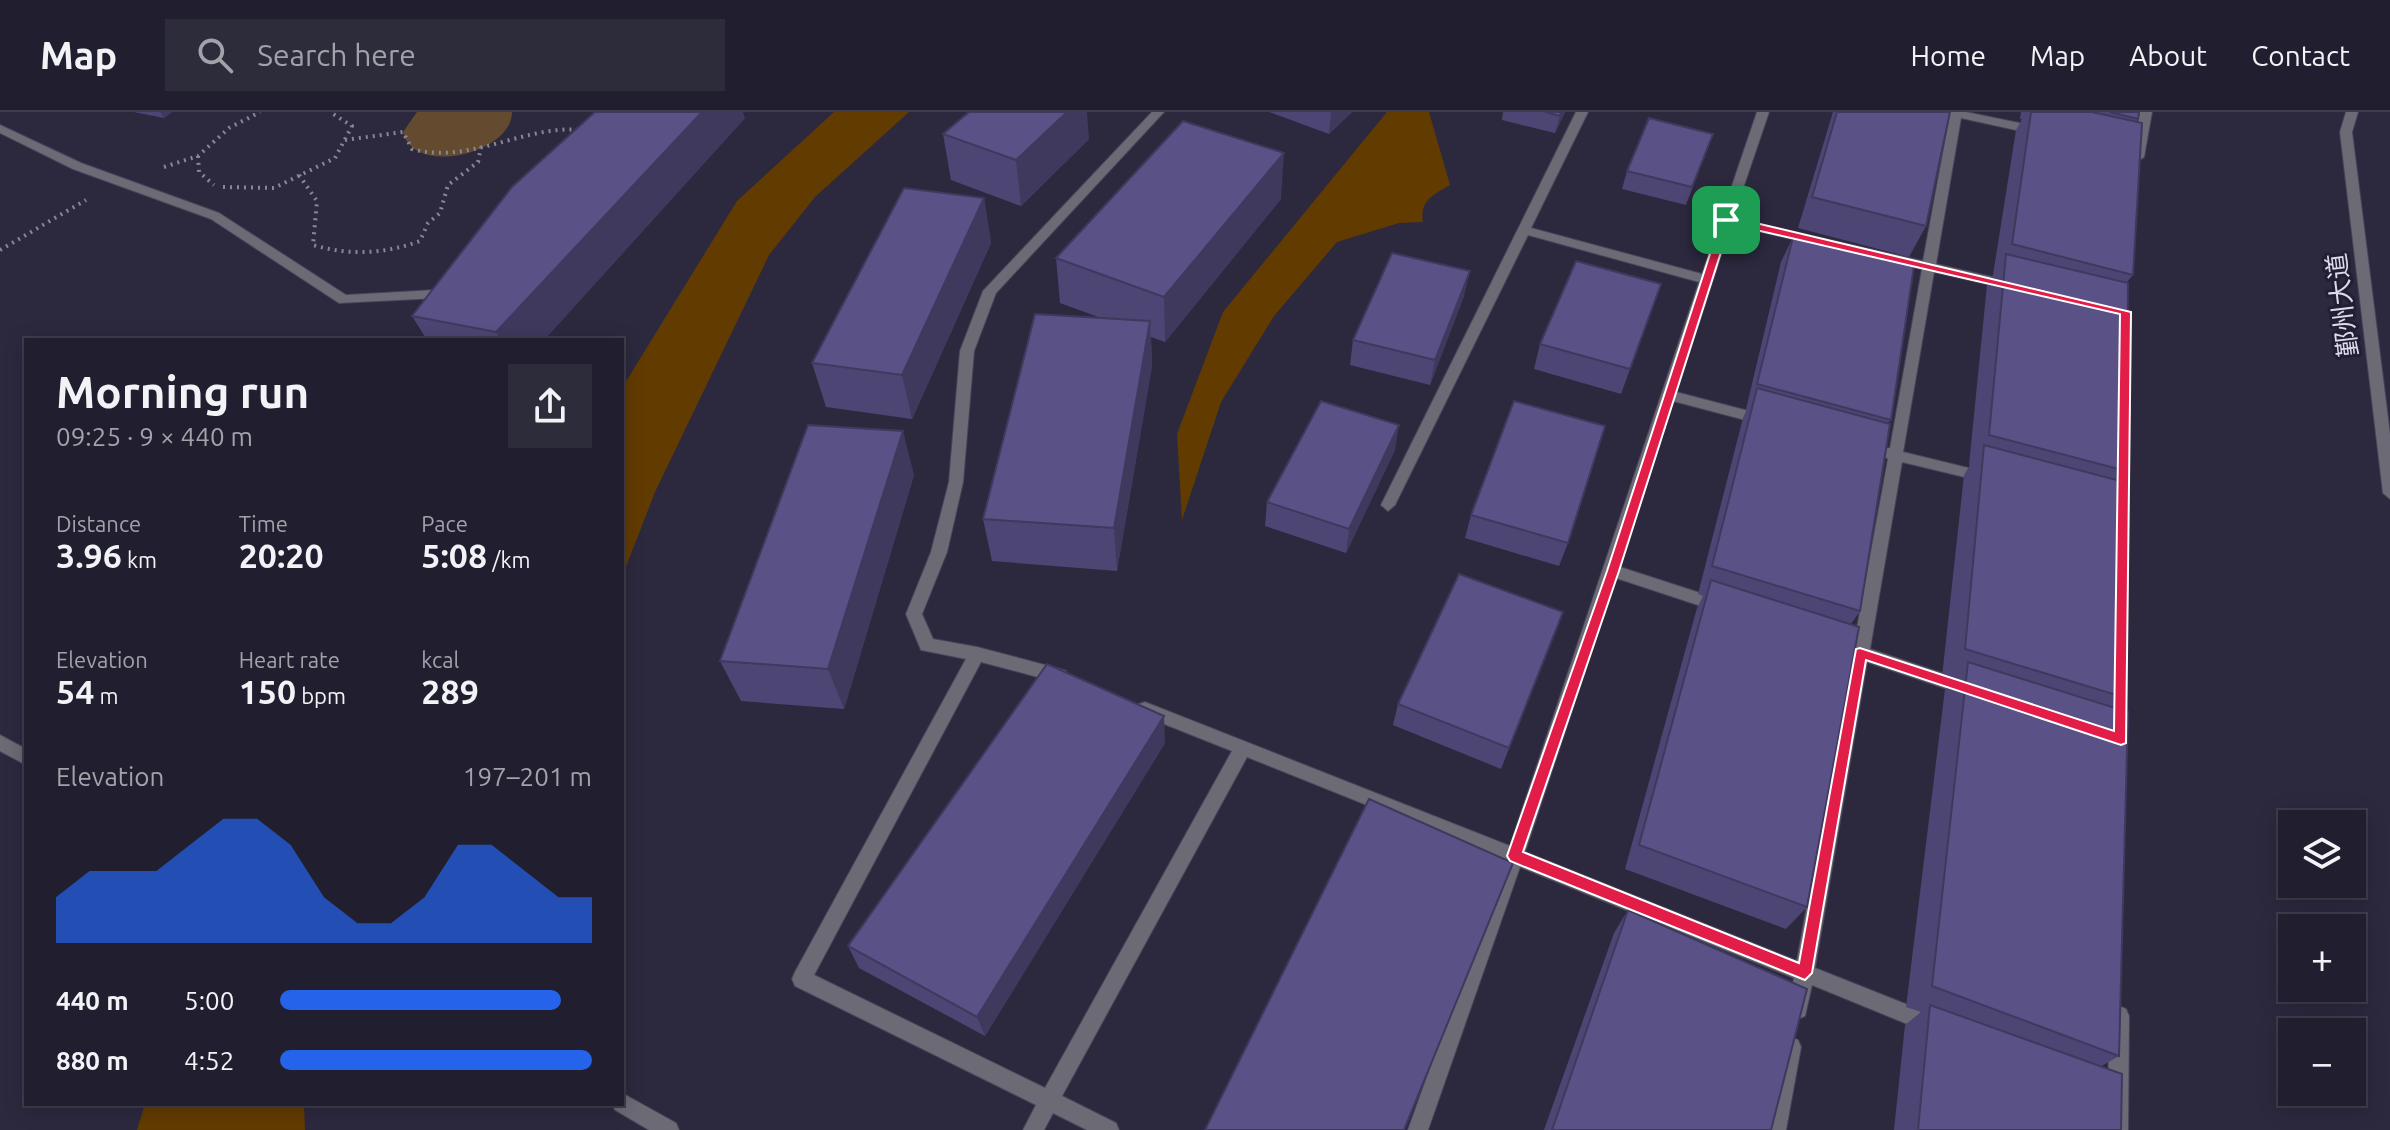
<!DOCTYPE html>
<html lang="en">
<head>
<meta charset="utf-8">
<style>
	:root { --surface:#211f2f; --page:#2d2c3b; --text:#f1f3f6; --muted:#a2a2aa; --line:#3e3d4b; --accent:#2563eb }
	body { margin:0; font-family:Ubuntu,"Noto Sans SC",sans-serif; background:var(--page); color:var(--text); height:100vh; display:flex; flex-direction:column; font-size:30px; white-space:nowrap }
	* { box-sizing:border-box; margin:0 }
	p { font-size:26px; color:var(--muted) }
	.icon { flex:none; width:44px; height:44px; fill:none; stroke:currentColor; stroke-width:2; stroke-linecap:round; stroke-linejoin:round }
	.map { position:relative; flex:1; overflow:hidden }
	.drawer { position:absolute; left:24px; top:226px; width:600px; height:768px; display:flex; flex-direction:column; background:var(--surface); border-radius:0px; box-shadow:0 4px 20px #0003,0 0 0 2px var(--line) }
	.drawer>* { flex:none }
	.controls { position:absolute; left:2278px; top:698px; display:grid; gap:16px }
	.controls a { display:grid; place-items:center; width:88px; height:88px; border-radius:0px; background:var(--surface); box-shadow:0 4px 20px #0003,0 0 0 2px var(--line); font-size:40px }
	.pin { position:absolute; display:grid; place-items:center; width:68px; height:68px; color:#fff; margin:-34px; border-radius:16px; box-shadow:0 4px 12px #0006 }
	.round { display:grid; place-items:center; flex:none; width:84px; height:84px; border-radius:0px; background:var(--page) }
	.head { display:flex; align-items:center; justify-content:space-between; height:136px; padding:0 32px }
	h1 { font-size:44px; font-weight:600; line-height:60px }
	.stats { display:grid; grid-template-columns:repeat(3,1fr); gap:12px; height:136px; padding:8px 32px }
	.stats div { display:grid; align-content:center }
	.stats b { font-size:34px; font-weight:600 }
	.stats small { font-size:22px; font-weight:400 }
	.stats p { font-size:22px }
	.chart { height:224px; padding:16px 32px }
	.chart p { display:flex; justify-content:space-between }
	.chart svg { width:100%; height:144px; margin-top:8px; fill:var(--accent); opacity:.7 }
	ul { padding:0 32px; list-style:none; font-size:26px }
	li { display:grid; grid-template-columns:128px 96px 1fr; align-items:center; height:60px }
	li i { height:20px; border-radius:10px; background:var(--accent) }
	header { display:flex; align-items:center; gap:48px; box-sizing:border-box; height:112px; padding:0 40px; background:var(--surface); border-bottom:2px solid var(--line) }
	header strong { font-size:38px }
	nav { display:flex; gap:44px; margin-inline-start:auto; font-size:28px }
	.search { width:560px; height:72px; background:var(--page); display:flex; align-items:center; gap:20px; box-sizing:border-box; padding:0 28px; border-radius:0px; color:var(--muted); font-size:30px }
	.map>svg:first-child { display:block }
	.green { fill:#644b2f }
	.water { fill:#623b00 }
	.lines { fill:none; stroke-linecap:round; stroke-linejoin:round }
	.service-casing { stroke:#48455a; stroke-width:2 }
	.tertiary-casing { stroke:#48455a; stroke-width:2 }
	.path { stroke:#888698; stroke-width:4; stroke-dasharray:2 5; stroke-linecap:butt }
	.service { fill:#6b6a75; fill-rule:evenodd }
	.tertiary { fill:#6b6a75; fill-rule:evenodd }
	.wall { fill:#4d4674 }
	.shaded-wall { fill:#3f395e }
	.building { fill:#5a5187; stroke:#3f395e; stroke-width:2 }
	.route { fill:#e11d48; stroke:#fff; stroke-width:2; fill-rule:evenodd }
	.labels { text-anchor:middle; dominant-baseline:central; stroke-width:6; stroke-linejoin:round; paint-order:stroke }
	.street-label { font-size:26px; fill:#dddbea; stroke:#221f35 }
</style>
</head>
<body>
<header>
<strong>Map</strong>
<div class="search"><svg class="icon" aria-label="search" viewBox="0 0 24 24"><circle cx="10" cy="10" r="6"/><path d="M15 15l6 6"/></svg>Search here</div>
<nav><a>Home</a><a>Map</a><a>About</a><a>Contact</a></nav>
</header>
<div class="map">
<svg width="2390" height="1018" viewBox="0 0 2390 1018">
	<rect width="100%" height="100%" fill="#2c293f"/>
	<path class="green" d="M417,0H512C512,42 413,65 403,20Z"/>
	<g class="water">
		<path d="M834,0H909L815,85L769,143L655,380L622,465V276L737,89Z"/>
		<path d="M1387,0H1429L1450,73C1434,82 1419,89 1423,110L1399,111L1337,130L1274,204L1221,290L1182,408L1177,322L1223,200Z"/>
		<path d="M145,992H304L305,1018H137Z"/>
	</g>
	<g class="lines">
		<defs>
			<g id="service">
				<path d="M1152,0H1164L996,181L974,239L963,370L947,440L922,502L933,527L977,535L1060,557L1066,559L1068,564L1066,569L1060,571L981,550L814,863L1045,976L1232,639L1139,602L1137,597L1139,592L1145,590L1510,734L1699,170L1528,123L1395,393L1388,399L1381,393L1576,0H1588L1531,116L1702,162L1757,0H1769L1733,106L1923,149L1950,3L1944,0H1966L2039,15L2045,19L2039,23L1961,6L1936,152L2009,169L2016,173L2009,177L1934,160L1903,340L1985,360L1992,365L1985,370L1902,350L1870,537L1974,572L1976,577L1974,582L1968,584L1867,550L1815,856L1941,906L1944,913L1941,920L1934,923L1812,873L1805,904L1798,907L1791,904L1788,897L1794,866L1520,755L1428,1018H1408L1504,748L1247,645L1062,984L1116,1011L1119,1018H1087L1053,1001L1044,1018H1023L1036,993L795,874L792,867L795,860L966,547L921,538L906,502L931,440L949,370L960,239L983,179ZM1731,113L1922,157L1890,336L1882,337L1880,341L1888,347L1854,532H1844L1842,537L1844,542L1852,544L1797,849L1525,740L1616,466L1722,501L1728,500L1730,495L1728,490L1620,455L1673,289L1764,313L1771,308L1764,303L1676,280Z"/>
				<path d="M2140,0H2152L2144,45L2138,49L2132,45Z"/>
				<path d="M0,13L81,51L219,101L346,183L435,178L446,171L453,175L444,185L439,186L339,191L211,107L73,57L0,21Z"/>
				<path d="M2119,894L2126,897L2129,904L2128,1018H2108L2109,904L2112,897Z"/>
				<path d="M1791,925L1798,928L1801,935L1786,1018H1766L1781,935L1784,928Z"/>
			</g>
			<g id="tertiary">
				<path d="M2346,0H2358L2352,20L2390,322V387L2383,381L2340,20Z"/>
				<path d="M0,623L26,637V653L0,639Z"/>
				<path d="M622,981L676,1011L679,1018H649L615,998L612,992H622Z"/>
			</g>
		</defs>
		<use href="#service" class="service-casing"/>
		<use href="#tertiary" class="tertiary-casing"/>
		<g class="path">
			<path d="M345,28L403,20L412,37C471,53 524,12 584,18"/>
			<path d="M198,44L199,60L214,73"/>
			<path d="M164,55L198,44L229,16L260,0"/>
			<path d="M299,63L317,89L313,133C350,144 384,142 420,129L428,111L440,101L448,73L478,50L481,35"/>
			<path d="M223,75L274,76L335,46L352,14L330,0"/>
			<path d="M0,138L86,88"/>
		</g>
		<use href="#service" class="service"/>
		<use href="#tertiary" class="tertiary"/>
	</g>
	<g class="wall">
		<path d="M134,0H172L164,6Z"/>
		<path d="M1269,0H1352L1329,22Z"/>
		<path d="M1503,0H1565L1555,21L1502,8Z"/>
		<path d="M1833,0H1950L1926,114L1909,145L1798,116Z"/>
		<path d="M2021,0H2139L2138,7L2136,10L2133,163L2127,170L2126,359L2118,368L2126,586L2115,596L2119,944L2100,955L2121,1018H1894L1905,913L1921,900L1906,895L1945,577L1953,568L1942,565L1964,363L1970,353H1969L1987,173L1993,163L2016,18L2022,7H2020Z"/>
		<path d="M745,6L544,228H427L412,204Z"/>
		<path d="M943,22L1089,27L1021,94L951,68Z"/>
		<path d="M1713,22L1686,93L1622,77L1627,59Z"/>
		<path d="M984,86L991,131L912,307L826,295L812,251Z"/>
		<path d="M1281,87L1165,230L1151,225L1152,254L1117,459L992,449L983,407L1101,206L1060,191L1056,146Z"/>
		<path d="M1793,125L1891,308L1888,311L1860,499L1851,512L1807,795L1786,817L1625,757L1697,496L1703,484L1698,482L1743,306L1747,297H1746L1781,150Z"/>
		<path d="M1661,172L1621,282L1534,257L1540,232Z"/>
		<path d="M1464,184L1430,273L1350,253L1353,228Z"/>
		<path d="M1395,338L1346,441L1265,414L1267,390Z"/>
		<path d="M914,363L844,597L741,589L720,549Z"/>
		<path d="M1471,403L1568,431L1559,454L1465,426Z"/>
		<path d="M1563,500L1501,657L1393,613L1398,592Z"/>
		<path d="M1165,631L985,924L859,856L848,834Z"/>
		<path d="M1628,798L1771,1018H1544L1614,821Z"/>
	</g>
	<g class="shaded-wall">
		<path d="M160,0H172L164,6Z"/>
		<path d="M702,0H743L745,6L544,228H501L496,220Z"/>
		<path d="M1067,0H1087L1089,27L1021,94L1016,48Z"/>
		<path d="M1331,0H1352L1329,22Z"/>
		<path d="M1561,0H1565L1555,21L1560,4Z"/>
		<path d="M1284,41L1281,87L1165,230L1164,185Z"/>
		<path d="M984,86L991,131L912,307L902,263Z"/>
		<path d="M1470,159L1464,184L1430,273L1435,248Z"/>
		<path d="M1150,209L1152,254L1117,459L1114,416Z"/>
		<path d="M1399,313L1395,338L1346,441L1349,417Z"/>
		<path d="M903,319L914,363L844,597L828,557Z"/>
		<path d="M1164,604L1165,631L985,924L977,905Z"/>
	</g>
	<g class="building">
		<path d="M595,0H702L496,220L412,204L512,75Z"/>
		<path d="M969,0H1067L1016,48L943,22Z"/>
		<path d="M1545,0H1561L1560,4Z"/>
		<path d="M1837,0H1950L1926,114L1812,85Z"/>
		<path d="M2031,0H2092L2142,11L2133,163L2012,132Z"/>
		<path d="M2110,0H2139L2138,7Z"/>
		<path d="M1649,6L1713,22L1692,75L1627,59Z"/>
		<path d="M1183,9L1284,41L1164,185L1056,146Z"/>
		<path d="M904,76L984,86L902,263L812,251Z"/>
		<path d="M1793,125L1914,154L1891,308L1757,272Z"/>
		<path d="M1392,141L1470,159L1435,248L1353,228Z"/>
		<path d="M2006,142L2128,171L2126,359L1989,323Z"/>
		<path d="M1576,149L1661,172L1630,257L1540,232Z"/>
		<path d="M1035,202L1150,209L1114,416L983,407Z"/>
		<path d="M1757,276L1890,312L1860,499L1712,454Z"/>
		<path d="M1321,289L1399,313L1349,417L1267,390Z"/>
		<path d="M1514,289L1605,314L1568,431L1471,403Z"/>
		<path d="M808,313L903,319L828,557L720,549Z"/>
		<path d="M1984,333L2128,371L2126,586L1965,537Z"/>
		<path d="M1459,462L1563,500L1509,636L1398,592Z"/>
		<path d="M1711,468L1859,515L1807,795L1639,733Z"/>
		<path d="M1968,550L2128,600L2119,944L1932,874Z"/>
		<path d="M1047,552L1164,604L977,905L848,834Z"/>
		<path d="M1369,687L1513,751L1404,1018H1205Z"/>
		<path d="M1628,798L1807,877L1771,1018H1552Z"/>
		<path d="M1930,893L2122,962L2121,1018H1918Z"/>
	</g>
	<path class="route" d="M1726,104L2131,200L2126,631L2121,633L1866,548L1812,861L1805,868L1510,749L1507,744L1607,459L1721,108ZM1730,112L2120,202L2114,619L1860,536L1856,537L1799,851L1523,740L1619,459Z"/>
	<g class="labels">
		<g class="street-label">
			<text transform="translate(2342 193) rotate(-97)">鄞州大道</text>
		</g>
	</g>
</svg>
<div class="controls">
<a><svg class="icon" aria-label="layers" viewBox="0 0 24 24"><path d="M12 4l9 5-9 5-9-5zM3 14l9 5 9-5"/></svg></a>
<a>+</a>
<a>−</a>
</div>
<div class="pin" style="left:1726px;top:108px;background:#1e9e55"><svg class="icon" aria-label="arrive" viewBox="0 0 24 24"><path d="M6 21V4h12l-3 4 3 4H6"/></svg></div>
<section class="drawer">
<div class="head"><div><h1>Morning run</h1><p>09:25 · 9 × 440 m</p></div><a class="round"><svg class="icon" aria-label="share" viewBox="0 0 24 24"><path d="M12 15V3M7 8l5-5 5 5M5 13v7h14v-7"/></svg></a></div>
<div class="stats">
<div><p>Distance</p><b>3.96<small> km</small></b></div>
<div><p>Time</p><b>20:20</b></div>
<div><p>Pace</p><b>5:08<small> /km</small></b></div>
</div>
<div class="stats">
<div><p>Elevation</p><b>54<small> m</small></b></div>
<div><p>Heart rate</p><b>150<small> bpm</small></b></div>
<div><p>kcal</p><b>289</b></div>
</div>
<div class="chart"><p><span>Elevation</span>197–201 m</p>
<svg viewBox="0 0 160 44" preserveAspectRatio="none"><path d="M0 44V30L10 22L20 22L30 22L40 14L50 6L60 6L70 14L80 30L90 38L100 38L110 30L120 14L130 14L140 22L150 30L160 30V44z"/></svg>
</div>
<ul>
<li><b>440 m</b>5:00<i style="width:90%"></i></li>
<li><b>880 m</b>4:52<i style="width:100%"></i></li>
</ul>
</section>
</div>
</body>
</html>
